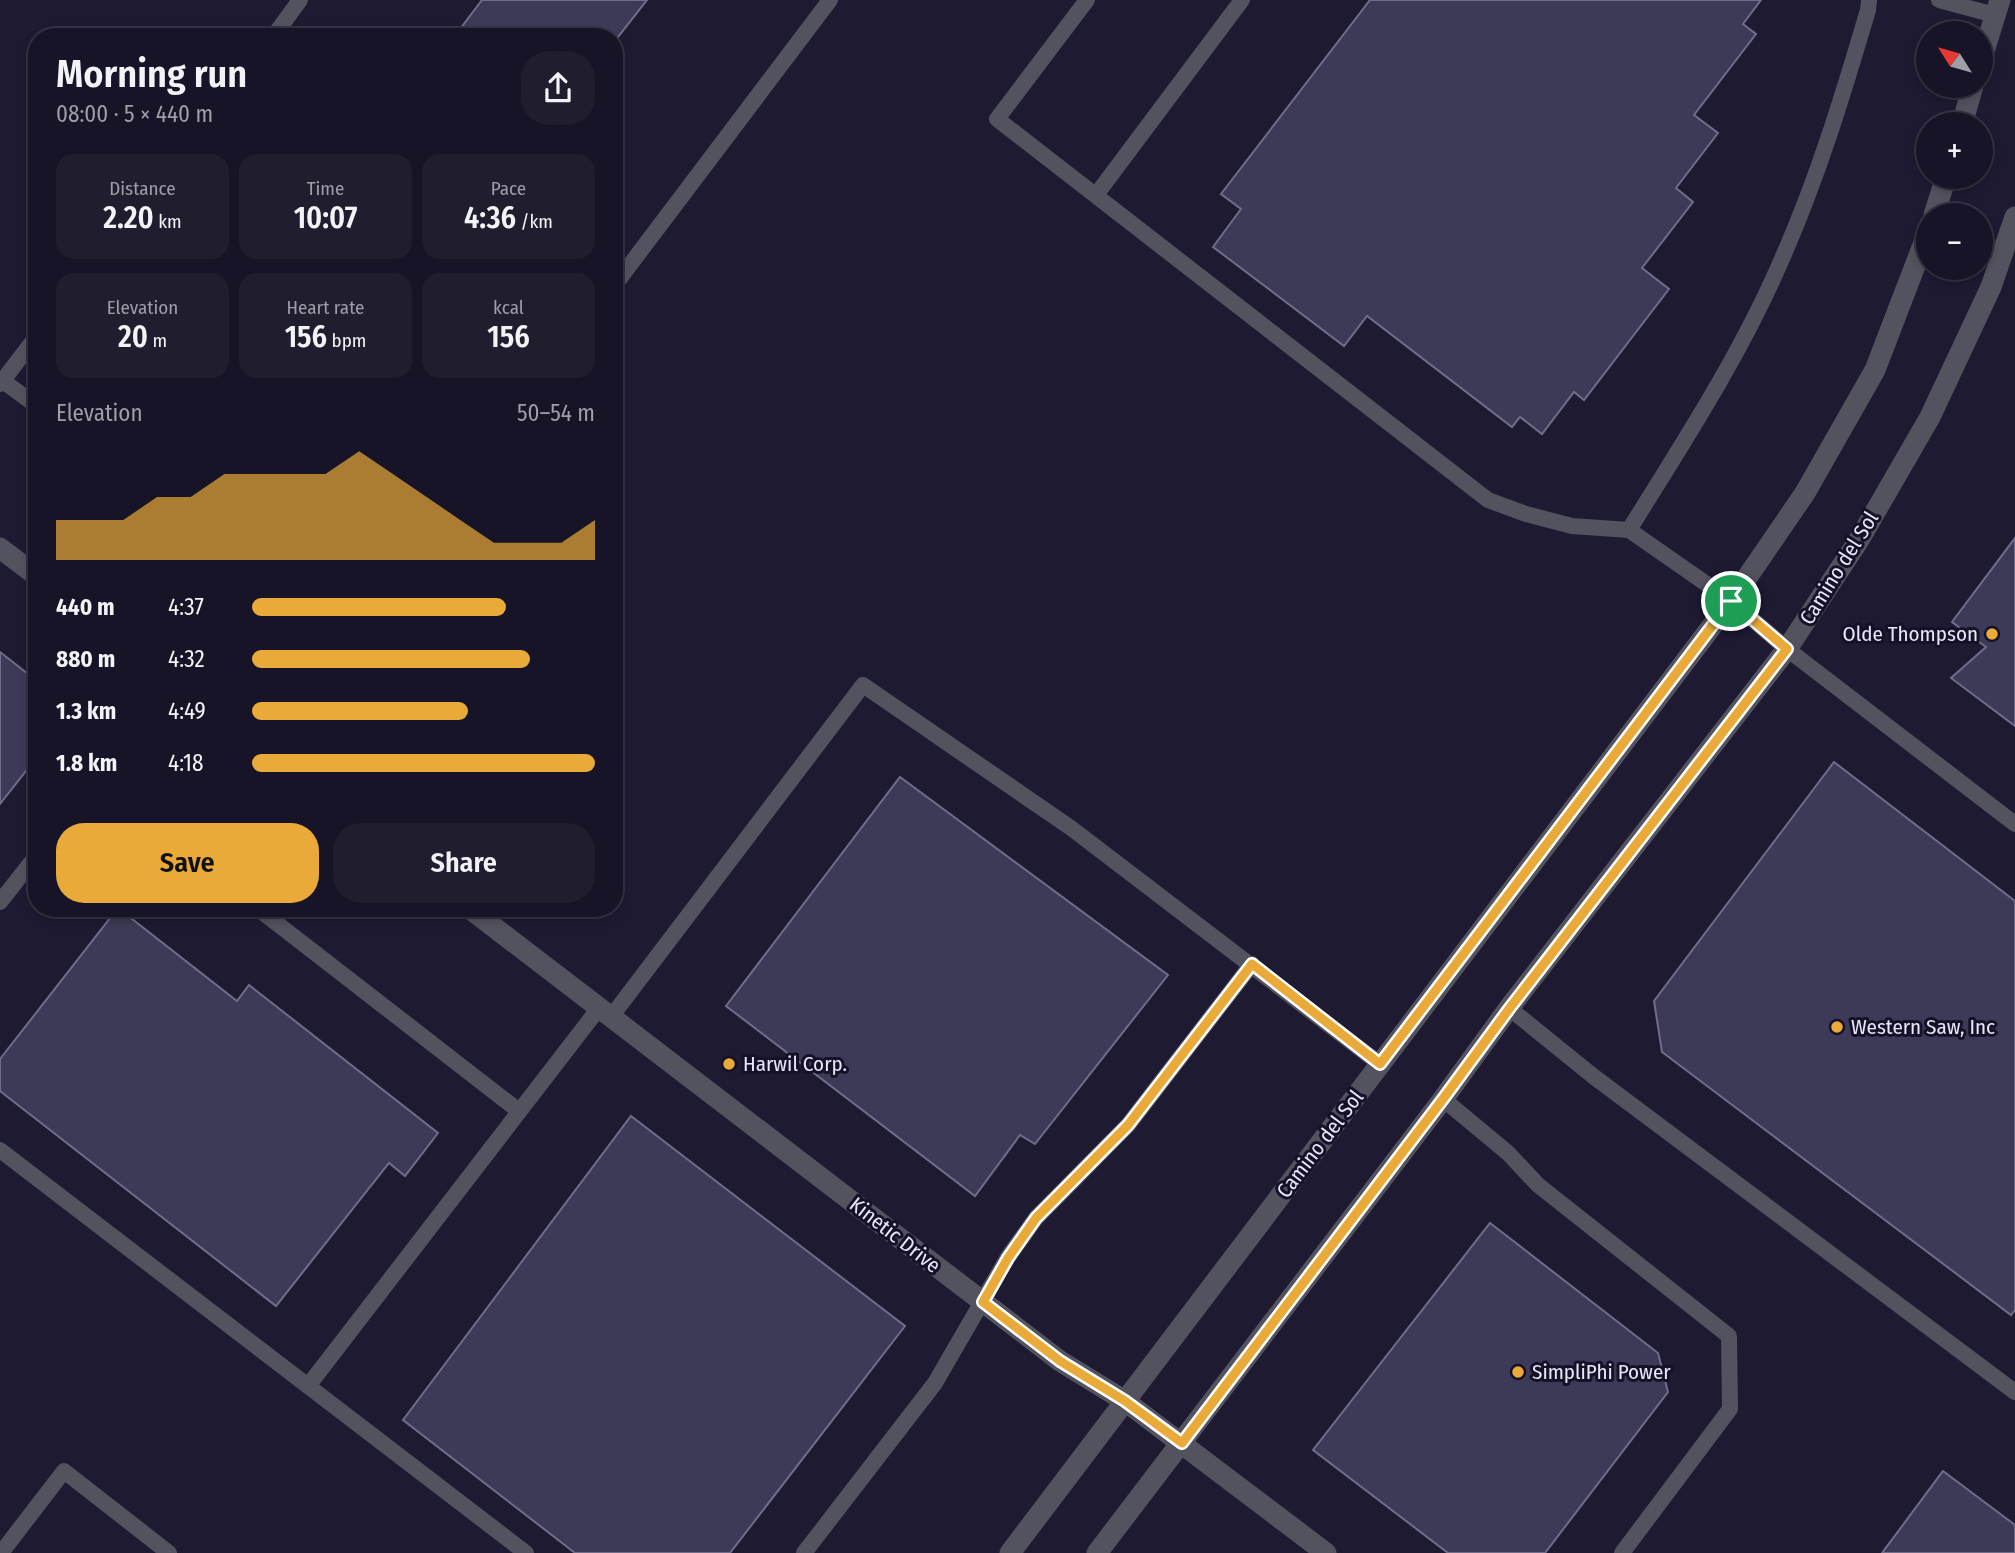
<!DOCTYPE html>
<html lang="en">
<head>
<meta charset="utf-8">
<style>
	:root { --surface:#161426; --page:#1f1d2e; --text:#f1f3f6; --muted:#9e9ea7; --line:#353343; --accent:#eaaa39 }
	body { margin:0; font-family:"Fira Sans Condensed",sans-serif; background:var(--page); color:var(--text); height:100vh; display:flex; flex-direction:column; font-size:26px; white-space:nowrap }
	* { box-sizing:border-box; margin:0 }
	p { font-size:23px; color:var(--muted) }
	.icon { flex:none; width:38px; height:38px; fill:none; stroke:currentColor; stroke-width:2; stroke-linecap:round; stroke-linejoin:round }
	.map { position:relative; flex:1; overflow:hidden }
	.panel { position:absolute; left:28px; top:28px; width:595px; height:889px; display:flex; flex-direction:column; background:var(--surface); border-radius:28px; box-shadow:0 4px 10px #0003,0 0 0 2px var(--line) }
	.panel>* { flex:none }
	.needle { width:46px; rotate:307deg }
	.controls { position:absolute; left:1916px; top:21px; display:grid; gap:14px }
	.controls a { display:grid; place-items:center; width:77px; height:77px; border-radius:50%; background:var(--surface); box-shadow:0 4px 10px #0003,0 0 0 2px var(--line); font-size:35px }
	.pin { position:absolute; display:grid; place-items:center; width:60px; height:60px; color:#fff; margin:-30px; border:4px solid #fff; border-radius:50%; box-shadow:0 2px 7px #0007 }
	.round { display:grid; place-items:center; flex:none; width:74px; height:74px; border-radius:28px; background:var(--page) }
	.summary { display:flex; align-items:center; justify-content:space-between; height:119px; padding:0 28px }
	h1 { font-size:38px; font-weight:600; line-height:52px }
	.stats { display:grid; grid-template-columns:repeat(3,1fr); gap:10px; height:119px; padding:7px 28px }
	.stats div { display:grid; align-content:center; border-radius:18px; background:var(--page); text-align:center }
	.stats b { font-size:30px; font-weight:600 }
	.stats small { font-size:19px; font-weight:400 }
	.stats p { font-size:19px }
	.chart { height:196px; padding:14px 28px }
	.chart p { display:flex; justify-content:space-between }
	.chart svg { width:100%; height:126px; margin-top:7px; fill:var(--accent); opacity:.7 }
	.cta { display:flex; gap:14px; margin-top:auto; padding:14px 28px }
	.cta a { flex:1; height:80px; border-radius:28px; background:var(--accent); color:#111; font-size:28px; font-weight:600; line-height:80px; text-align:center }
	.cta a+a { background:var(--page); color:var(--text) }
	ul { padding:0 28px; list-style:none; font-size:23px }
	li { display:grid; grid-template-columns:112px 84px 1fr; align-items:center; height:52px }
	li i { height:18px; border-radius:9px; background:var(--accent) }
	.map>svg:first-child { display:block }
	.building { fill:#3d3a57; stroke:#6f6d8a; stroke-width:2 }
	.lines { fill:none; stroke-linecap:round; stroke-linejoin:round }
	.service { stroke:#53525f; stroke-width:16 }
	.minor { stroke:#53525f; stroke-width:21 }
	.tertiary { stroke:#53525f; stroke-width:21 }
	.route-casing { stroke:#fff; stroke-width:14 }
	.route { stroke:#eaaa39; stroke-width:9 }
	.poi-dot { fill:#eaaa39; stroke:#141128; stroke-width:2.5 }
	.labels { text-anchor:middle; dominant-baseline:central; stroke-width:6; stroke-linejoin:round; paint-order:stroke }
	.street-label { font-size:21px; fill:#e7e7f8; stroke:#141128 }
	.poi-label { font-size:21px; fill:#e7e7f8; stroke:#141128; text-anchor:start }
</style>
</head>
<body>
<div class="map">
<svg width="2015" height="1553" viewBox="0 0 2015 1553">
	<rect width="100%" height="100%" fill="#1d1a32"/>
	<g class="building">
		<path d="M482,0H647L614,42V37H454Z"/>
		<path d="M1370,0H1761L1743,24L1756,34L1694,115L1718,133L1676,188L1693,202L1642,268L1669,289L1584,400L1574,392L1542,434L1520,417L1512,427L1367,316L1344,346L1213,247L1241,209L1221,194Z"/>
		<path d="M2015,538V726L1951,678L1986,647L1952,622Z"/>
		<path d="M0,652L37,681V757L0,804Z"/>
		<path d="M1834,762L2015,901V1310L2011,1315L1662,1052L1654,1001Z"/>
		<path d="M900,777L1168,975L1035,1144L1020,1135L975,1196L726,1006Z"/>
		<path d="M118,908L237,1001L249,985L438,1133L405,1176L389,1163L276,1306L0,1091V1059Z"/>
		<path d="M631,1116L905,1326L730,1553H575L403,1420Z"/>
		<path d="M1490,1223L1658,1353L1668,1392L1545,1553H1448L1313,1450Z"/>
		<path d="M1943,1471L2015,1525V1553H1882Z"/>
	</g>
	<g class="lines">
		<g class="service">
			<path d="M1087,0L997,119L1488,500L1526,514L1572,526L1629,530"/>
			<path d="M1869,0L1868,10C1843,95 1817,180 1781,261C1740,356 1683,443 1629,530L1731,601L1787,649L2015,824"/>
			<path d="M1939,0L1995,15"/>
			<path d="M273,37L300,0"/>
			<path d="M1096,195L1242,0"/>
			<path d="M614,286L830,0"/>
			<path d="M3,381L37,406"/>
			<path d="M0,384L37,336"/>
			<path d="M0,902L37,855"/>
			<path d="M257,908L519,1111"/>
			<path d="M1509,1008L1593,1076L2015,1392"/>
			<path d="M611,1017L863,685L1071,828L1380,1064"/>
			<path d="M1443,1099L1508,1153L1538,1185L1729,1336L1730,1409L1622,1553"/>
			<path d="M0,1150L526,1553"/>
			<path d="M308,1386L599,1008"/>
			<path d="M1,1553L64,1471L169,1553"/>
			<path d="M804,1553L935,1383L1008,1257L1036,1218L1128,1125L1252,964"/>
		</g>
		<g class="minor">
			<path d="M0,548L37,576"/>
			<path d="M469,908L1060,1361L1125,1401L1326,1553"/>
		</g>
		<g class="tertiary">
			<path d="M1981,61L2000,0"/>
			<path d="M1962,124L1973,86"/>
			<path d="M1934,215L1946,177"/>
			<path d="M1010,1553L1731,601L1805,493L1875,370L1928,232"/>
			<path d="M1097,1553L1443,1099L1509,1008L1787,649L1859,540L1930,417L1991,287L2015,217"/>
		</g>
	</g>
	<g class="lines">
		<defs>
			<path id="route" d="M1731,601L1787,649L1509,1009L1443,1099L1182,1443L1125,1401L1060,1361L983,1302L1008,1258L1036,1218L1128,1125L1252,964L1380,1064Z"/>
		</defs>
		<use href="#route" class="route-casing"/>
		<use href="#route" class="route"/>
	</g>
	<g class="poi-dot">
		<circle cx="1992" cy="634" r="7"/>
		<circle cx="1837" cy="1027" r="7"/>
		<circle cx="729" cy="1064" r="7"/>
		<circle cx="1518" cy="1372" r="7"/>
	</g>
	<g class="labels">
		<g class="street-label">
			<text transform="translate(1839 568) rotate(-58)">Camino del Sol</text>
			<text transform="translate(1320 1144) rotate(-53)">Camino del Sol</text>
			<text transform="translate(895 1235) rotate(38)">Kinetic Drive</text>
		</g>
		<g class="poi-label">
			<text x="1978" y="634" text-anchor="end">Olde Thompson</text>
			<text x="1851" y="1027">Western Saw, Inc</text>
			<text x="743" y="1064">Harwil Corp.</text>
			<text x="1532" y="1372">SimpliPhi Power</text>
		</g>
	</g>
</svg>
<div class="controls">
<a><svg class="needle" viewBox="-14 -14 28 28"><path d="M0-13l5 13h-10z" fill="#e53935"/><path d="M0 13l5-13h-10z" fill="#9e9ea7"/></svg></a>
<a>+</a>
<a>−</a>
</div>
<div class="pin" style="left:1731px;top:601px;background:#1e9e55"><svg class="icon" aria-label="arrive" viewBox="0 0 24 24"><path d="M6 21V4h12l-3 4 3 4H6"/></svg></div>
<section class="panel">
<div class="summary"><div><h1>Morning run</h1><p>08:00 · 5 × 440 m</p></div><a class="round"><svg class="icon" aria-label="share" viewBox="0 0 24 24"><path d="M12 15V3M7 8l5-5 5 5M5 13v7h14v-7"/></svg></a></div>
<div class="stats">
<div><p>Distance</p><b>2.20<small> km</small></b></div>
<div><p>Time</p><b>10:07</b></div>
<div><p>Pace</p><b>4:36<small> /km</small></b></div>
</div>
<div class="stats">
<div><p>Elevation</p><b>20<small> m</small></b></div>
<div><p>Heart rate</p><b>156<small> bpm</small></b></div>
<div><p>kcal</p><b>156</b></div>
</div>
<div class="chart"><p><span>Elevation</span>50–54 m</p>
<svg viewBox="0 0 160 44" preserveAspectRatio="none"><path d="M0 44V30L10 30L20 30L30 22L40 22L50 14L60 14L70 14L80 14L90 6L100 14L110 22L120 30L130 38L140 38L150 38L160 30V44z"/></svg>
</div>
<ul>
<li><b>440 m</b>4:37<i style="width:74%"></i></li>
<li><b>880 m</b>4:32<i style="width:81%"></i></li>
<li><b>1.3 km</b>4:49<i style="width:63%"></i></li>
<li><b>1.8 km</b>4:18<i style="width:100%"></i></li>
</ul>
<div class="cta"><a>Save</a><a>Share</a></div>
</section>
</div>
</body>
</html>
